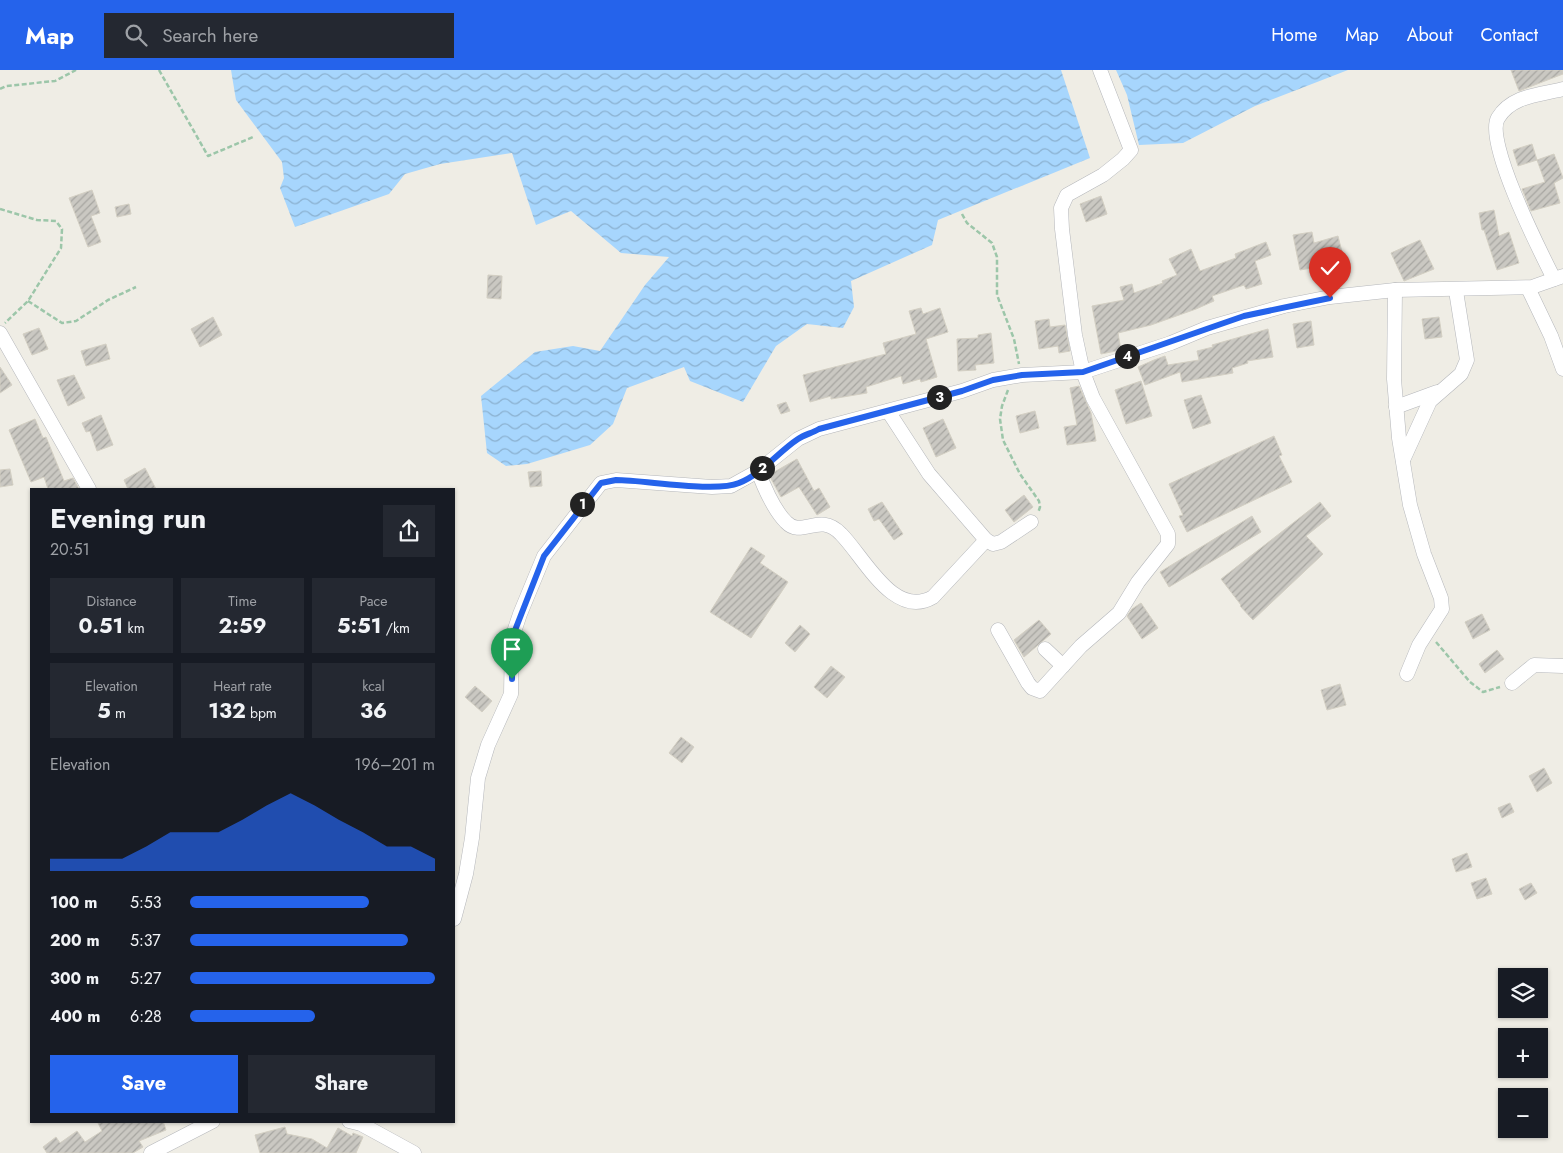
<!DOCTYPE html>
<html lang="en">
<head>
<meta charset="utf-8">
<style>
	:root { --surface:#171b24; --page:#242831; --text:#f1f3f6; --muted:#9ea1a6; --accent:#2563eb }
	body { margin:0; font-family:Jost,sans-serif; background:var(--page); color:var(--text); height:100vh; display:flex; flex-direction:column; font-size:19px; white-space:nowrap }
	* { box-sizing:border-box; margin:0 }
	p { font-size:16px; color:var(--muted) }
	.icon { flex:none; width:28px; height:28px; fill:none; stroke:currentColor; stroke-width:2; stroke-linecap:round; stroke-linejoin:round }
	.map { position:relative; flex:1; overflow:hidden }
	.drawer { position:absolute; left:30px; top:418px; width:425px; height:635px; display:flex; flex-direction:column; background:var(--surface); border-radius:0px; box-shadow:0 1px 4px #0004 }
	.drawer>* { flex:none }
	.fabs { position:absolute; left:1498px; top:898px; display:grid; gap:10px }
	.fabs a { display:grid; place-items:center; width:50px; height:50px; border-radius:0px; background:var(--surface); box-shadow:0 1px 4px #0004; font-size:25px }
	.pin { position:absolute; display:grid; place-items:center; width:42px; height:42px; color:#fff; margin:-51px -21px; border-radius:50% 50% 50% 0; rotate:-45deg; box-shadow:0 0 5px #0007 }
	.pin .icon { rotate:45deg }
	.km { position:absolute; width:25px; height:25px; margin:-12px; border-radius:50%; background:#222; color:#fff; font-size:14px; line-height:25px; text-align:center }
	.round { display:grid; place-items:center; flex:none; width:52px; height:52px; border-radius:0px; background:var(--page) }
	.overview { display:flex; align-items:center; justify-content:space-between; height:85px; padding:0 20px }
	h1 { font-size:28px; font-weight:700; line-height:38px }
	.stats { display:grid; grid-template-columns:repeat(3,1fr); gap:8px; height:85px; padding:5px 20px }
	.stats div { display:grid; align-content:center; border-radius:0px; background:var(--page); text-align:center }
	.stats b { font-size:21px; font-weight:700 }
	.stats small { font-size:14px; font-weight:400 }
	.stats p { font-size:14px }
	.chart { height:140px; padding:10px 20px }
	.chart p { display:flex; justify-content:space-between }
	.chart svg { width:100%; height:90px; margin-top:5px; fill:var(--accent); opacity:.7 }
	.action { display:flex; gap:10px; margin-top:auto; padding:10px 20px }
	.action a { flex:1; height:58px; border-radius:0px; background:var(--accent); color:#fff; font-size:20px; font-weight:700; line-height:58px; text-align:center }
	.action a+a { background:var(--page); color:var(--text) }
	ul { padding:0 20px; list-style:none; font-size:16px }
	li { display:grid; grid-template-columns:80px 60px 1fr; align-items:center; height:38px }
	li i { height:12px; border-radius:6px; background:var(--accent) }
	header { display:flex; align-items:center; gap:30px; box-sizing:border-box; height:70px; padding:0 25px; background:var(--accent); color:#fff }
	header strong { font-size:24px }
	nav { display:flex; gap:28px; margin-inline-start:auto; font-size:18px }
	.search { width:350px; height:45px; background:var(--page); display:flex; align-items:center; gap:12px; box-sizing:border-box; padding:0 18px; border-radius:0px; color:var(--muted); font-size:19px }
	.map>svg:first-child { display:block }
	.water { fill:url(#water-waves) }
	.building { fill:url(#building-hatch); stroke:#d3cfc3 }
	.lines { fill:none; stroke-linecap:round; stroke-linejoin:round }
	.street-casing { stroke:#b5b7bb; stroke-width:15 }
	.path { stroke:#9cc6a9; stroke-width:2.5; stroke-dasharray:5 2.5; stroke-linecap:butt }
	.street { stroke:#fff; stroke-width:14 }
	.route-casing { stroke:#fff; stroke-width:10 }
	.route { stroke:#2563eb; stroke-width:6 }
</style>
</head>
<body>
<header>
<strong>Map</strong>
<div class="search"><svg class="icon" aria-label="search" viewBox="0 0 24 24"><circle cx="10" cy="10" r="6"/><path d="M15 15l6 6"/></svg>Search here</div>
<nav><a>Home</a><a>Map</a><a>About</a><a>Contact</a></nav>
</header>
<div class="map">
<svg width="1563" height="1083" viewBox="0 0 1563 1083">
	<defs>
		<pattern id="water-waves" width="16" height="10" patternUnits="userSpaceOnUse" patternTransform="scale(1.25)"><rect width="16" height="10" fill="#a7d6fd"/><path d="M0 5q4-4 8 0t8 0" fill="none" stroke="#8bb1d0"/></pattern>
		<pattern id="building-hatch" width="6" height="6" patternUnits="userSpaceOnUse" patternTransform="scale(1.25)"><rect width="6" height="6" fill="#cac8c2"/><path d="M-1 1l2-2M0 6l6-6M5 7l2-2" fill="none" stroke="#a7a6a1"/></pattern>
	</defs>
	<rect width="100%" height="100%" fill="#efede5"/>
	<g class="water">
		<path d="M231,0H1061L1090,88L938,150L932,175L851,211L854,237L843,258L807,254L776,276L743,332L690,311L684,297L627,318L613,354L590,375L527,394L506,396L487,383L481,326L535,282L573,276L600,281L645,215L669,187L621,183L571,141L536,155L512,83L440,94L405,104L389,124L295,157L280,118L284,108L282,92L236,30Z"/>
		<path d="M1116,0H1348L1255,36L1183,73L1139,75L1127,25Z"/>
	</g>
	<g class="building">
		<path d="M1511,0H1563V4L1519,21Z"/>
		<path d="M1532,74L1537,90L1518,96L1513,80Z"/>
		<path d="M1554,84L1563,108L1554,113L1560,133L1531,141L1522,119L1545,112L1537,90Z"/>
		<path d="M92,120L100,143L91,146L101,172L88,177L69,128Z"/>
		<path d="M1101,126L1107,144L1086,152L1080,134Z"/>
		<path d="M129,134L131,144L117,147L115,137Z"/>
		<path d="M1494,140L1499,166L1509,162L1519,193L1497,200L1484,160H1482L1479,143Z"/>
		<path d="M1312,162L1314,173L1338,166L1345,194L1329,198V195L1300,200L1293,165Z"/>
		<path d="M1420,170L1434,199L1404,211L1391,183Z"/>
		<path d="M1266,172L1271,185L1255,191L1262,214L1246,219L1244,215L1212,226L1214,231L1196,239L1151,255L1118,263L1121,280L1101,284L1092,236L1124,230L1120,217L1132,214L1134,223L1163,213L1162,211L1177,205L1169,189L1191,179L1200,201L1236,188L1235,184Z"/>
		<path d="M488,205L502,206L501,229L487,228Z"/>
		<path d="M921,238L923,244L940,238L948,262L926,269L937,307L921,312L920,309L903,314L901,306L866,317L867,323L831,329V326L810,332L803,305L886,284L883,273L916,264L909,241Z"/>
		<path d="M213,247L222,265L200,277L191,259Z"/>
		<path d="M1439,247L1442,267L1425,269L1422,249Z"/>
		<path d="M1049,249L1050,257L1065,255L1070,281L1059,283L1058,276L1039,279L1035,251Z"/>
		<path d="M1311,251L1314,275L1297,278L1293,254Z"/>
		<path d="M39,258L48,279L32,285L23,264Z"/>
		<path d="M1268,259L1273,287L1247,291L1248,293L1232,298L1233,303L1182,312L1180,302L1145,315L1138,297L1154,290L1165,286L1168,295L1199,290L1197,281L1213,277L1212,275Z"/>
		<path d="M991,263L994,293L975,295L976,300L958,301L957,269L978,268V265Z"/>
		<path d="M106,274L110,289L86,296L81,281Z"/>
		<path d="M0,297L12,315L0,323Z"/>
		<path d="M74,305L85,328L68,336L57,310Z"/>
		<path d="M1141,311L1152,346L1126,354L1115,320Z"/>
		<path d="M1079,316L1091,343L1096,371L1067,375L1064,357L1077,355L1070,318Z"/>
		<path d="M1201,325L1211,353L1193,359L1184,330Z"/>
		<path d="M786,332L790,341L781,344L777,335Z"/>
		<path d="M1035,341L1039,358L1020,363L1016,346Z"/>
		<path d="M101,345L113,375L97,381L90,361L86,362L82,353Z"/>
		<path d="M35,349L43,368L46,367L64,411L73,408L79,419H48L44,407L31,412L9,360Z"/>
		<path d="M943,349L956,378L936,387L923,358Z"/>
		<path d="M1274,366L1282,385L1279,386L1292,412L1187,462L1179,446L1183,445L1169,414Z"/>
		<path d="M797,389L814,421L819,418L830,437L817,445L799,417L781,427L769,405Z"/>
		<path d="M145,398L156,419H128L124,410Z"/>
		<path d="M10,399L13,415L0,417V400Z"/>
		<path d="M541,401L542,416L530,417L528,402Z"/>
		<path d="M1024,425L1033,437L1014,452L1005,440Z"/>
		<path d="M882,432L903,464L894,470L879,449L874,451L868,439Z"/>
		<path d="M1320,432L1331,446L1306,466L1323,484L1253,550L1240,536L1241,535L1221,509Z"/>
		<path d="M1252,446L1261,462L1169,517L1160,502Z"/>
		<path d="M751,477L765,486L760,493L788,512L751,568L710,542Z"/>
		<path d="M1141,533L1158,558L1142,569L1127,546L1132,539Z"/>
		<path d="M1482,544L1490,560L1473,569L1465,552Z"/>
		<path d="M1039,550L1051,564L1024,587L1014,570Z"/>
		<path d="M800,555L810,564L795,582L785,573Z"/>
		<path d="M1497,580L1504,589L1485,603L1479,594Z"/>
		<path d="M831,596L845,607L827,628L814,617Z"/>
		<path d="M1340,614L1346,635L1327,640L1321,620Z"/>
		<path d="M475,616L492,631L482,642L465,627Z"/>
		<path d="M681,667L694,677L682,693L669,683Z"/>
		<path d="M1544,698L1552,713L1537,722L1529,706Z"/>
		<path d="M1510,733L1514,742L1502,748L1498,738Z"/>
		<path d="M1467,783L1472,797L1456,802L1452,789Z"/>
		<path d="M1486,808L1492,824L1477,829L1471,813Z"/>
		<path d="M1531,813L1537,823L1525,830L1519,819Z"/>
		<path d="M97,1051H163L166,1060L139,1071L143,1077L133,1083H47L43,1077L56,1067L60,1073L77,1061L85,1072L102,1061Z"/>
		<path d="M285,1057L287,1064L312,1069L327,1078L338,1058L352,1066L353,1063L363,1067L356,1083H260L255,1065Z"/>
	</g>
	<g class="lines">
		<defs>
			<g id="street">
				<path d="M1554,209C1541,183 1484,71 1498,48C1512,25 1540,25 1563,19"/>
				<path d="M1528,218L1551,266L1563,299"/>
				<path d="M1395,220L1394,309L1399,368L1410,435L1424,484L1441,528L1442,539L1419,575L1407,604"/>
				<path d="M0,263L89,419"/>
				<path d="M1396,337L1437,322"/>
				<path d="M888,341L929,404L986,470L993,474L1001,472L1031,452"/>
				<path d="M1403,390L1430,331L1461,304L1467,290L1456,221"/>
				<path d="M758,401C764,417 773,439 786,452C802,469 819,441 841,464C864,487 894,550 933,527L986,470"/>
				<path d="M998,560L1028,613L1032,618L1040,621L1081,576L1119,543L1138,512L1168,474V464L1093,328L1083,302L1075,265L1062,159L1061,138L1067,125L1103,105L1123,89L1131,80L1100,0"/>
				<path d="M1045,579L1063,596"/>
				<path d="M1512,613L1534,595L1563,596"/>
				<path d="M454,849L466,804L472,768L478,708L488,675L511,624L512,568L520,544L544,486L601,413L616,410L712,417L731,416L758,401L798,369L819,359L962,321L993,310L1022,305L1083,302L1171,273L1207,258L1284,236L1330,227L1395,220L1532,217L1563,206"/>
				<path d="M349,1051L361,1054L414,1083"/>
				<path d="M151,1083L213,1051"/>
			</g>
		</defs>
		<use href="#street" class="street-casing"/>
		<g class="path">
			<path d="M159,0L208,86L253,67"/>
			<path d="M0,19L6,16L55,11L76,0"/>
			<path d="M0,139L37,150L56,151L62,159L61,178L28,231L5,253"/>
			<path d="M962,144L967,153L992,173L997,187V225L1014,269L1019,294"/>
			<path d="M28,231L62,253L76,251L108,230L136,217"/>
			<path d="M1008,320L1002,336L1000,349L1003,370L1020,404L1039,431L1040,437L1038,443"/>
			<path d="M1436,572L1470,612L1483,622L1500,617"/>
		</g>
		<use href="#street" class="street"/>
	</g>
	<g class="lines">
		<defs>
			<path id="route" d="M512,609V568L544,486L601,413L616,410C645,410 715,423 739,413C762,404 778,382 798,369C804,365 812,363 819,359L962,321L993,310L1022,305L1083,302L1244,246L1330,228"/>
		</defs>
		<use href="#route" class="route-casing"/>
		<use href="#route" class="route"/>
	</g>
</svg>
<div class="fabs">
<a><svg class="icon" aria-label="layers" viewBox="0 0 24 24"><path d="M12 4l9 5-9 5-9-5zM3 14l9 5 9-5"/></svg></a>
<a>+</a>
<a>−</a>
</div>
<div class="pin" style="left:512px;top:609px;background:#1e9e55"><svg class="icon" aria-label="arrive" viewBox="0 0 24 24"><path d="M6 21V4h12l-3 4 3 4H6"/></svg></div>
<div class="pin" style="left:1330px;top:228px;background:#d93025"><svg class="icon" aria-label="check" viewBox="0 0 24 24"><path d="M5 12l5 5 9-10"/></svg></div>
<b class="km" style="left:582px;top:434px">1</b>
<b class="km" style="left:762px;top:398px">2</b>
<b class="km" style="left:939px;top:327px">3</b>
<b class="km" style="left:1127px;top:286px">4</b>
<section class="drawer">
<div class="overview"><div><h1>Evening run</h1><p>20:51</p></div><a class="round"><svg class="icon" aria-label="share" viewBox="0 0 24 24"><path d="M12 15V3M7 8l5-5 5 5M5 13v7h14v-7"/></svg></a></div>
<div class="stats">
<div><p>Distance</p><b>0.51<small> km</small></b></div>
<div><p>Time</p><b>2:59</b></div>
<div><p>Pace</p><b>5:51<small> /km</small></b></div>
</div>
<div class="stats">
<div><p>Elevation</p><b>5<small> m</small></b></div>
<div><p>Heart rate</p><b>132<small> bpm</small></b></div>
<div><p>kcal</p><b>36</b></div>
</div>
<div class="chart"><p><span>Elevation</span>196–201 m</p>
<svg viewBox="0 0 160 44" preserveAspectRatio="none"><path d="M0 44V38L10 38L20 38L30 38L40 32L50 25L60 25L70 25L80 19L90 12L100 6L110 12L120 19L130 25L140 32L150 32L160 38V44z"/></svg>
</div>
<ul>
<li><b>100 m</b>5:53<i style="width:73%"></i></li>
<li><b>200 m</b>5:37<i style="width:89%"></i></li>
<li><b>300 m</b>5:27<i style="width:100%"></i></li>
<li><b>400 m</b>6:28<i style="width:51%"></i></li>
</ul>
<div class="action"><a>Save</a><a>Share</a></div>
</section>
</div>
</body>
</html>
